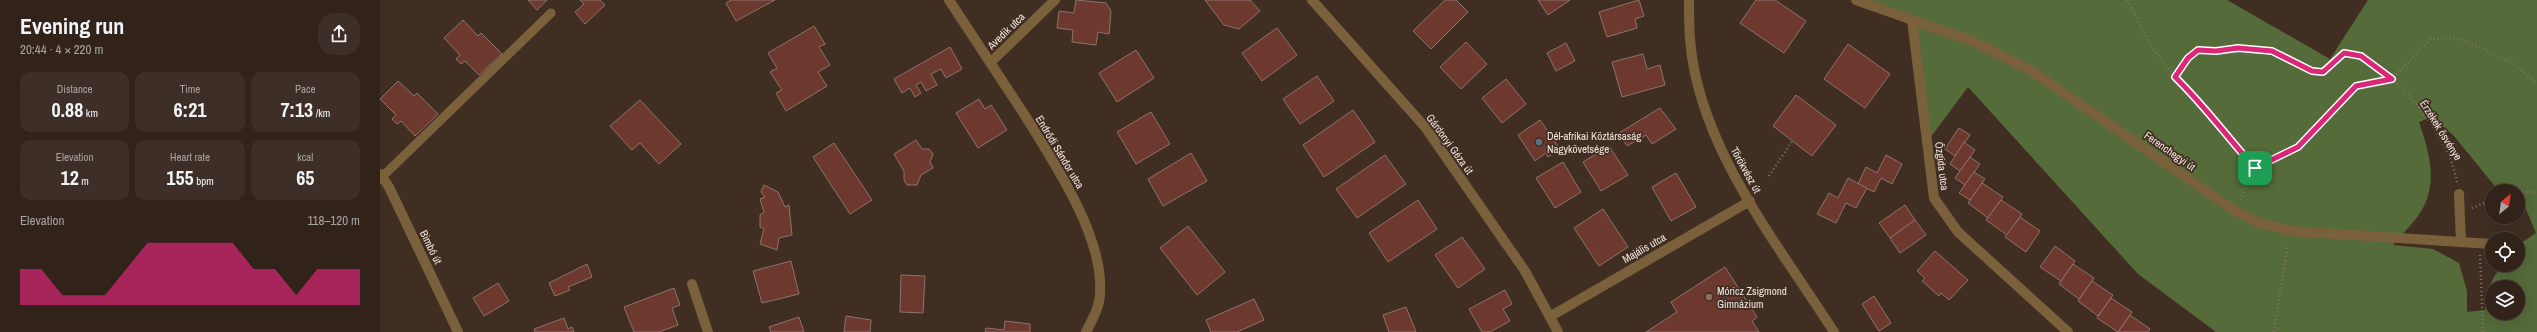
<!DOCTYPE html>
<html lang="en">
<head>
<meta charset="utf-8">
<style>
	:root { --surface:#31221a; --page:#3d2f27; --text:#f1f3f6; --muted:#a8a4a2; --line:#4c3f39; --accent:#db2777 }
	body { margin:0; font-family:"Archivo Narrow",sans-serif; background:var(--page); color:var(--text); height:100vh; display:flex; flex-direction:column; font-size:15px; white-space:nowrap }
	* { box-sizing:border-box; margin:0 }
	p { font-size:13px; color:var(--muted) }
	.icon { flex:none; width:22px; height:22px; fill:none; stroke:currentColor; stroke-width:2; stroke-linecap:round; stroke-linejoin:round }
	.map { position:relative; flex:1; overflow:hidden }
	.panel { display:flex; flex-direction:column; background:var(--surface); width:380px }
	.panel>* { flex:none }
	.needle { width:26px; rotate:29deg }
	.tools { position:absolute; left:2105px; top:184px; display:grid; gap:8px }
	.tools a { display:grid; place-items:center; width:40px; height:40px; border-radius:50%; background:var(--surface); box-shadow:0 4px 16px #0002,0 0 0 1px var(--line); font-size:20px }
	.pin { position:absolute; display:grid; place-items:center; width:34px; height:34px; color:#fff; margin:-17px; border-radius:8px; box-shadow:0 2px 6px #0006 }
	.round { display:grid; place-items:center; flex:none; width:42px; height:42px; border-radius:16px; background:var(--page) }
	.headline { display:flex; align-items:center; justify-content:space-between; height:68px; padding:0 20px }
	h1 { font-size:22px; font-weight:700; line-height:30px }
	.figures { display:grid; grid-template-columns:repeat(3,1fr); gap:6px; height:68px; padding:4px 20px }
	.figures div { display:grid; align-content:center; border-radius:10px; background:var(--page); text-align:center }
	.figures b { font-size:20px; font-weight:700 }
	.figures small { font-size:11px; font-weight:400 }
	.figures p { font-size:11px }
	.chart { height:112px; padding:8px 20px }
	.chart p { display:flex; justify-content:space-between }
	.chart svg { width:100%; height:72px; margin-top:4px; fill:var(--accent); opacity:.7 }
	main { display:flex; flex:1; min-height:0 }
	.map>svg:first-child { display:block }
	.forest { fill:#556b39; fill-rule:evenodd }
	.building { fill:#6d382e; stroke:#8d736e }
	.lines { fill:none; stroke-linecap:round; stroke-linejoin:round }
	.path { stroke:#837369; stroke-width:2.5; stroke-dasharray:1 3; stroke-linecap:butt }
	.service { stroke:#7a613c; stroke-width:9 }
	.minor { stroke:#7a613c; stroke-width:10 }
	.tertiary { stroke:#7a613c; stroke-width:10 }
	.route-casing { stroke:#fff; stroke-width:8 }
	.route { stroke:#db2777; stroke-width:5 }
	.service-dot { fill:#5c6f8a; stroke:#412e23; stroke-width:1.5 }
	.education-dot { fill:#8d6e63; stroke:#412e23; stroke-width:1.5 }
	.labels { text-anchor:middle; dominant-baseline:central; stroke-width:3.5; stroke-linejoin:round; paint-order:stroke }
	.street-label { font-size:11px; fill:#f1e5de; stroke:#412e23 }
	.poi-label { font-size:11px; fill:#f1e5de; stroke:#412e23; text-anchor:start }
</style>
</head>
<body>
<main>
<section class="panel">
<div class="headline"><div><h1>Evening run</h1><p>20:44 · 4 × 220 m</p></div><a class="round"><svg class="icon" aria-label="share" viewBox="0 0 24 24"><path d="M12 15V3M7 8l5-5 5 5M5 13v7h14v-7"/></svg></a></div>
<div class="figures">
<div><p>Distance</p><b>0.88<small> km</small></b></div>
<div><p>Time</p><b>6:21</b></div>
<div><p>Pace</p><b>7:13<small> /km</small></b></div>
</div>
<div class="figures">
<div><p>Elevation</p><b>12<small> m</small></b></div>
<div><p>Heart rate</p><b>155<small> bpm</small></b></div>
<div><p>kcal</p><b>65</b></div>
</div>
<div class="chart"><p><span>Elevation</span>118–120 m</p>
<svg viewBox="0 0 160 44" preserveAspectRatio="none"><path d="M0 44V22L10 22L20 38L30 38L40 38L50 22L60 6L70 6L80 6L90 6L100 6L110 22L120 22L130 38L140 22L150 22L160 22V44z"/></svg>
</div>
</section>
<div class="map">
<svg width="2157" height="332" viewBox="0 0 2157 332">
	<rect width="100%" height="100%" fill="#412e23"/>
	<path class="forest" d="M1476,0H1847L1950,59L1988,0H2157V332H1836L1758,274L1588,87L1547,142L1532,20ZM2052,117L2074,136L2118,190L2138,191V203L2145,207L2156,233L2138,245V265C2109,265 2111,287 2105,310L2087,312V291L2079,263L2053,249L2013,245C2023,233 2039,218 2045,204C2057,177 2048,149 2039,122ZM2112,287H2138V313H2112Z"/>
	<g class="building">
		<path d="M148,0H167L157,10Z"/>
		<path d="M200,0H220L225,5L205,24L195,12L204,4Z"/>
		<path d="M351,0H395L356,21L346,3Z"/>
		<path d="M696,0L726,3L731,11L729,34L718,32L716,45L692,42L693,30L677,28L679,11L694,13Z"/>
		<path d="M825,0H870L880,11L859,29L844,25Z"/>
		<path d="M1065,0H1076L1088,12L1051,49L1033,31Z"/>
		<path d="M1158,0H1190L1168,15Z"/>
		<path d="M1259,0L1264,16L1255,19L1257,28L1227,37L1219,12Z"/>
		<path d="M1376,0H1395L1426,21L1404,53L1360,23Z"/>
		<path d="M83,20L98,36L101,33L122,54L99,75L85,61L81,64L76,59L80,55L64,38Z"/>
		<path d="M434,26L445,44L439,47L450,65L438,72L447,86L406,111L396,93L402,90L390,72L397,68L388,53Z"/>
		<path d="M897,28L917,55L882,81L862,53Z"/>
		<path d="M1086,42L1107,64L1081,89L1060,67Z"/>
		<path d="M1186,43L1195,61L1176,71L1167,53Z"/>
		<path d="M1468,44L1510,74L1485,108L1444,79Z"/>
		<path d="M570,47L582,69L566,78L561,69L551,74L557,85L546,91L541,82L536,85L541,93L535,97L530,88L522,93L514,79Z"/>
		<path d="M756,50L774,78L737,102L719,73Z"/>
		<path d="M1263,54L1267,69L1280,65L1285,85L1242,97L1232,62Z"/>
		<path d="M937,76L954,101L920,124L903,99Z"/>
		<path d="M1126,79L1146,104L1122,123L1102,98Z"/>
		<path d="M18,81L34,96L37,93L58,114L35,136L21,121L17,124L12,119L16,115L0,99Z"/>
		<path d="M1416,95L1456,125L1432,156L1393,126Z"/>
		<path d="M599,99L605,109L611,105L627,130L598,148L576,113Z"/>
		<path d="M260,100L301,144L279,164L260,143L252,150L230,126Z"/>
		<path d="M1280,108L1296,129L1272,144L1266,135L1247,146L1239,133Z"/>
		<path d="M973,110L995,142L944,177L923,145Z"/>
		<path d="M771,112L790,144L756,164L737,132Z"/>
		<path d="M1160,120L1180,149L1168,157L1166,153L1155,161L1138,135Z"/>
		<path d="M1579,128L1590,135L1575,156L1565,149Z"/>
		<path d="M536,140L542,149H549L553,154L550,162L553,168L541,175L537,185H527L524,180V171L514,154Z"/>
		<path d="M1584,142L1595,150L1580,171L1570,164Z"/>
		<path d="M454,143L492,200L470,214L433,157Z"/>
		<path d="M1229,146L1248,175L1221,191L1203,162Z"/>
		<path d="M811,153L827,181L783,206L768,179Z"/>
		<path d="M1005,155L1026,184L977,218L956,189Z"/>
		<path d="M1506,155L1522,164L1512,184L1501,178L1494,192L1478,184L1486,167L1497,173Z"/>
		<path d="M1590,157L1600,164L1585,185L1575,178Z"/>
		<path d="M1183,162L1201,192L1175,208L1156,178Z"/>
		<path d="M1594,172L1605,179L1590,200L1579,193Z"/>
		<path d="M1296,173L1316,207L1291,221L1272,187Z"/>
		<path d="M1468,178L1487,188L1476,208L1466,203L1456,223L1437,214L1449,193L1458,198Z"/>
		<path d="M1602,183L1623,197L1608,218L1588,203Z"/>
		<path d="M384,185L398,192L405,207L409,205L412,235L399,238L397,250L380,244L384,229L380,227V215L384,212L380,199L385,197L381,192Z"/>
		<path d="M1038,200L1057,229L1008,262L989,233Z"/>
		<path d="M1621,200L1642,214L1627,235L1606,220Z"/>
		<path d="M1525,205L1535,220L1510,238L1499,223Z"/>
		<path d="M1223,209L1248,247L1219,266L1194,228Z"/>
		<path d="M1640,217L1660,231L1646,252L1625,237Z"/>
		<path d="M1535,220L1546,235L1520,253L1510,238Z"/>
		<path d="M808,226L845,272L817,295L780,248Z"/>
		<path d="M1082,237L1105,269L1078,288L1055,255Z"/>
		<path d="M1675,246L1695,261L1681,281L1660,267Z"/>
		<path d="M1555,251L1588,280L1569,300L1561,293L1559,296L1542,281L1545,278L1537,271Z"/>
		<path d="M411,261L419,294L382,303L373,271Z"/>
		<path d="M207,264L212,277L188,287L190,290L175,296L169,283Z"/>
		<path d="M1693,264L1714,278L1699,299L1679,284Z"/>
		<path d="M1345,267L1377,317L1372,321L1379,332H1266L1297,312L1291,302Z"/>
		<path d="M521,275L545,276L543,313L520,312Z"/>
		<path d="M1712,281L1733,295L1718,316L1698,301Z"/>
		<path d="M118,283L129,301L104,316L93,298Z"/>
		<path d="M294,288L300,305L292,308L298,325L279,332H254L244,307Z"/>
		<path d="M1125,290L1132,304L1123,309L1130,321L1110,332H1102L1089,309Z"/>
		<path d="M1494,296L1511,323L1499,331L1482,304Z"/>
		<path d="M1731,298L1752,312L1738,332L1717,318Z"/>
		<path d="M874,299L884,320L857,332H831L826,320Z"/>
		<path d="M1026,307L1036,332H1009L1003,315Z"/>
		<path d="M1750,315L1770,329L1768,332H1738Z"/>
		<path d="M466,316L491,320L490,332H464Z"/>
		<path d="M419,317L424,332H391L389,327Z"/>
		<path d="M184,318L188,329L192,327L194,332H155L154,329Z"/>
		<path d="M625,321L650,324V332H605L606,328L624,330Z"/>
	</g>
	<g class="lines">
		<g class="path">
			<path d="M1747,0L1771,46L1795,77L1815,97L1838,128L1875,168L1918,147L1976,86L2012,79C2041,106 2070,143 2077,182"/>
			<path d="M1795,77L1808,59L1818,50C1843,51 1867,46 1892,51C1910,55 1924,71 1943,72L1964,53L1981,56L2012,79L2050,39L2076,38L2103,49L2130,62L2157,83"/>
			<path d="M1389,176L1412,141"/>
			<path d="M2138,192H2157"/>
			<path d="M1860,200L1875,168"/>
			<path d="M2092,208L2112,200"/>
			<path d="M2100,255L2103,332"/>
			<path d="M1894,332L1908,243"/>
		</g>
		<path class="service" d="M2,177L171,13"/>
		<g class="minor">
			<path d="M569,0C594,38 619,76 644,114C673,161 724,236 720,293C720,307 712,320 706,332"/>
			<path d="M932,0L1045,127L1145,271L1178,332"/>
			<path d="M1476,0L1595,42L1652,71L1855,211L1880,223L1910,231L2112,244"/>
			<path d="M1532,20L1554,198L1578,232L1688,332"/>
			<path d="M611,62L675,0"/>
			<path d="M0,174L9,187L78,332"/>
			<path d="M2079,194L2081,242"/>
			<path d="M312,284L328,332"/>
			<path d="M1171,316L1370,201"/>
		</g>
		<path class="tertiary" d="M1309,0C1309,13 1309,26 1310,39C1318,147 1398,244 1454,332"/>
	</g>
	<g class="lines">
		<defs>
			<path id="route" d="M1858,48L1892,51L1932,71L1943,72L1964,53L1981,56L2012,79L1976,86L1918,147L1875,168C1848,138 1824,105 1795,77L1808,58L1818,50L1836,51Z"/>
		</defs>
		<use href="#route" class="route-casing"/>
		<use href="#route" class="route"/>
	</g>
	<circle class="service-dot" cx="1159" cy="142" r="4"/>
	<circle class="education-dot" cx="1329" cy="297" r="4"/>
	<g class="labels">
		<g class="street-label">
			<text transform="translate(626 31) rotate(-44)">Avedik utca</text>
			<text transform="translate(2061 130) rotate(58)">Érzékek ösvénye</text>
			<text transform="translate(1070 144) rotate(54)">Gárdonyi Géza út</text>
			<text transform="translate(1790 151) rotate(35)">Ferenchegyi út</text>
			<text transform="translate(680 152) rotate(59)">Endrődi Sándor utca</text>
			<text transform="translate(1562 166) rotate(83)">Őzgida utca</text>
			<text transform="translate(1366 170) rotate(61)">Törökvész út</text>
			<text transform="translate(51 247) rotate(64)">Bimbó út</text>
			<text transform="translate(1264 248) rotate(-30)">Majális utca</text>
		</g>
		<g class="poi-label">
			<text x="1167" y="136">Dél-afrikai Köztársaság<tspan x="1167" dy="13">Nagykövetsége</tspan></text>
			<text x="1337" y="291">Móricz Zsigmond<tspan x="1337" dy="13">Gimnázium</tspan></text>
		</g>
	</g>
</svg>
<div class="tools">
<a><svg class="needle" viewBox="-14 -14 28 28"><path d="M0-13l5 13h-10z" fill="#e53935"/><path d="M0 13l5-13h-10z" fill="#a8a4a2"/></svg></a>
<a><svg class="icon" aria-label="locate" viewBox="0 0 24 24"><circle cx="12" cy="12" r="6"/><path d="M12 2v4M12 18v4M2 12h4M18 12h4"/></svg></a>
<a><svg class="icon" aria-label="layers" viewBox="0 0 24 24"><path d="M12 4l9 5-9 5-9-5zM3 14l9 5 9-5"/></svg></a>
</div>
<div class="pin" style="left:1875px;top:168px;background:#1e9e55"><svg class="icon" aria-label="arrive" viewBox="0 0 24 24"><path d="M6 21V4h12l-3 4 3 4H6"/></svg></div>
</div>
</main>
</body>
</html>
